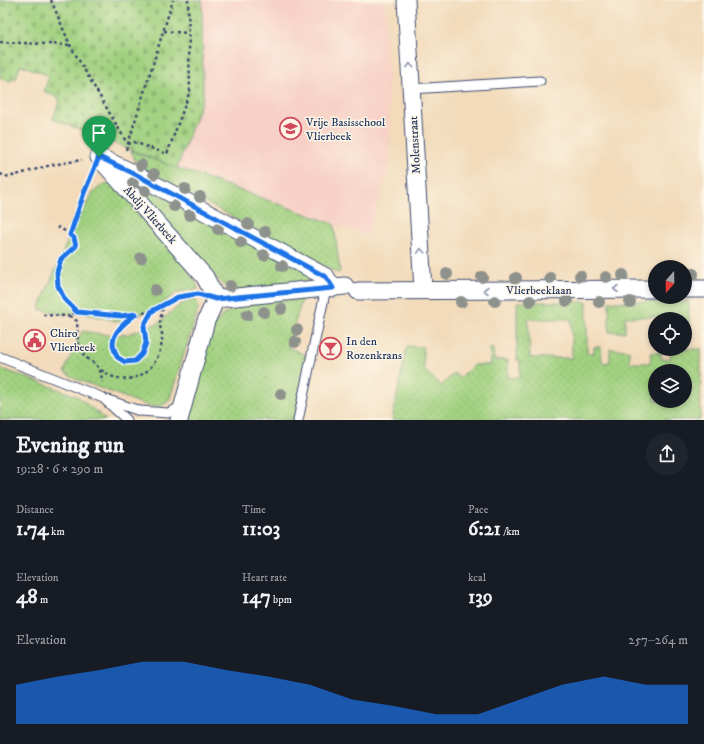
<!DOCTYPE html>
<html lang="en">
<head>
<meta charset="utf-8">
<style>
	:root { --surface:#171b24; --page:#20242c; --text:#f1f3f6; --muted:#9ea1a6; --accent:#1a73e8 }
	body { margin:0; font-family:"IM FELL DW Pica",serif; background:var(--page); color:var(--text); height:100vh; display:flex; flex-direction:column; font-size:15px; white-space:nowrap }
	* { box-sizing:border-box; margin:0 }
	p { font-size:13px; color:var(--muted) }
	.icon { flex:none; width:22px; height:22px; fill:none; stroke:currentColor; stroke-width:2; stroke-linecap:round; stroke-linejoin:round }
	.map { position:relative; height:420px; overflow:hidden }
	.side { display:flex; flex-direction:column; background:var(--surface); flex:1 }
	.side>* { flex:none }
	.needle { width:26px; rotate:200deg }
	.tools { position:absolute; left:648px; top:260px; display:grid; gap:8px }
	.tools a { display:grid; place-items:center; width:44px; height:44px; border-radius:50%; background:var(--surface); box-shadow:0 2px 6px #0003; font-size:20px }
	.pin { position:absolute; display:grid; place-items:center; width:34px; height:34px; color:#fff; margin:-41px -17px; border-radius:50% 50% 50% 0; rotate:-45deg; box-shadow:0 0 4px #0007 }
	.pin .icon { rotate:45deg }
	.round { display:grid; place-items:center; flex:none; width:42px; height:42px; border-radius:21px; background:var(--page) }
	.summary { display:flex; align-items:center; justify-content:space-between; height:68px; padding:0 16px }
	h1 { font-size:22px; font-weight:700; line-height:30px }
	.stats { display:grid; grid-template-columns:repeat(3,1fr); gap:6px; height:68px; padding:4px 16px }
	.stats div { display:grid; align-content:center }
	.stats b { font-size:20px; font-weight:700 }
	.stats small { font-size:11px; font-weight:400 }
	.stats p { font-size:11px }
	.chart { height:112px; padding:8px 16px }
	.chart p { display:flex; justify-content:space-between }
	.chart svg { width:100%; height:72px; margin-top:4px; fill:var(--accent); opacity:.7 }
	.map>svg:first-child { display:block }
	.built { fill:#f7d1c6 }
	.grass { fill:url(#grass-dots); stroke:#5e806f; fill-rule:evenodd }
	.cemetery { fill:url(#cemetery-stones); stroke:#5e806f }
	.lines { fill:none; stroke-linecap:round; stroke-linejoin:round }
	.service-casing { stroke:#3b496c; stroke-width:11 }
	.minor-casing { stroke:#3b496c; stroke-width:19 }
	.path { stroke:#3b496c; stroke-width:2.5; stroke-dasharray:3 3; stroke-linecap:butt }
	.service { stroke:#fff; stroke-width:9 }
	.minor { stroke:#fff; stroke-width:17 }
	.tree { fill:#8e928c }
	.oneway { stroke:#8d97ae }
	.route-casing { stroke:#fff; stroke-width:8 }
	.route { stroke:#1a73e8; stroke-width:5 }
	.labels { text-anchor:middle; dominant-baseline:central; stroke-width:3; stroke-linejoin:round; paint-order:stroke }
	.poi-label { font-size:12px; fill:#1b2f5e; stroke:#fcf5e5; text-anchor:start }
	.street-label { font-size:12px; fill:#1b2f5e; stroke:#fcf5e5 }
</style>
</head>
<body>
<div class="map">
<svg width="704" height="420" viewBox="0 0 704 420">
	<defs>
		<pattern id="grass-dots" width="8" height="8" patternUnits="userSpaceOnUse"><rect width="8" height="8" fill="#a1d180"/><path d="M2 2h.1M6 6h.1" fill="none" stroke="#8ab471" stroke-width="1.8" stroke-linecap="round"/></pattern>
		<pattern id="cemetery-stones" width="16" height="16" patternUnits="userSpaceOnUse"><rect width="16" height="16" fill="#a1d180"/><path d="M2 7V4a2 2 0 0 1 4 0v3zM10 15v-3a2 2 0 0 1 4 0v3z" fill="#8ab471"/></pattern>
	</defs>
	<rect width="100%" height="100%" fill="#fcf5e5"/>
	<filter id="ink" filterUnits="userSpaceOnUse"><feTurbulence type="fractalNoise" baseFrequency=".025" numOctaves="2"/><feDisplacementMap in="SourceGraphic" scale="8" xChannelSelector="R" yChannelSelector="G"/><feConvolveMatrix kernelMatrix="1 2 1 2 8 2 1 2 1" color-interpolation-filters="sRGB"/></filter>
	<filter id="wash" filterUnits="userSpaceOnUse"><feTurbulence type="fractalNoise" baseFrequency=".012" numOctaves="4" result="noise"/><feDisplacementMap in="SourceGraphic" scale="16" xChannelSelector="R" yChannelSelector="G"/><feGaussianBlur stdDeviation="0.9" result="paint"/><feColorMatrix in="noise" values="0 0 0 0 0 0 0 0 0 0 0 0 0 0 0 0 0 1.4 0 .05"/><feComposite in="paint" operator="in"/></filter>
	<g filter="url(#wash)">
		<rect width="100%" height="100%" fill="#f2daba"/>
		<path class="built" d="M202,0H385L391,161L367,236L177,168L203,97Z"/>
		<g class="grass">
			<path d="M131,151L334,224L340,272L337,273L147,171L137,164Z"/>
			<path d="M125,177L315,276L313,281L238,290L231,289L223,285Z"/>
			<path d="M114,181L178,255L196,282L198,289L178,292L156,308L121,322L85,314H61L39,309L74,225L93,193L102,185Z"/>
			<path d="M302,299L288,347L308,356L294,420H186C192,397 206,326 224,314C240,302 281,301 302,299Z"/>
			<path d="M197,300L198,310L169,401L160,407L148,406L76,379L64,372L82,331L108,335L128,334L158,323L184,302Z"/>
			<path d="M689,301V331H685V319H670V317H625V332H609V302Z"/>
			<path d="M517,302H587V353H594V347H601L602,363L610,362V349L629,350L630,363H650L651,353L661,352V359H670L671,349H701L700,420H392L407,346L423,347L424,369L441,386L454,373L460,378L473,365H491L490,348H493L494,360H508V378L520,377V361L517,360ZM528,319H571L572,358H530ZM655,371H685V401H655Z"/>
			<path d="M0,368L77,396L106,420H0Z"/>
		</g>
		<path class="cemetery" d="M0,0H202L203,97L177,168L53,119L60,99L44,91L49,76L21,65L15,80L11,79L10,82L0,78Z"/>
	</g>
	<g filter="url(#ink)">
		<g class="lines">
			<defs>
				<g id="service">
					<path d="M411,89L540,81"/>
					<path d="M0,357L103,398L127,420"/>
					<path d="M108,400L140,411L168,413L183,406"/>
					<path d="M298,420L326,288"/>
				</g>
				<g id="minor">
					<path d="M406,0L423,290"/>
					<path d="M99,157L133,173L326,277L333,288"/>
					<path d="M103,162L205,277L216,299"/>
					<path d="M685,289H704"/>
					<path d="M358,291L655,289"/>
					<path d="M216,299L345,286"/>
					<path d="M179,420L206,321L216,299"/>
				</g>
			</defs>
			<use href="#service" class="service-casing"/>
			<use href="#minor" class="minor-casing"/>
			<g class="path">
				<path d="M51,0L70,45L127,143"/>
				<path d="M164,31L188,33"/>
				<path d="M0,42L70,45"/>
				<path d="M128,144L134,142L167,154L190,91L188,0"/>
				<path d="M126,150L173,0"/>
				<path d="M0,174L9,177L51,165L82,160"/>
				<path d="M57,227C67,231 73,236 76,246L61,259L57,272L58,285L65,300L77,311"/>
				<path d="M70,235L92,175"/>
				<path d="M136,314C127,322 113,331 113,344C113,348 116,353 117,357L125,362L135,361L142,354L146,343L144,326L152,311"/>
				<path d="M43,315L70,316L77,311L121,316L139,314L154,310L178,297L194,294"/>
				<path d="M70,316L77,321C78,329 76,342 80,349C89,366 101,359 102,382"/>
				<path d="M101,370C106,373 112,377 117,378C142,384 161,362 162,339C163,335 161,330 160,326C160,319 162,312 163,305"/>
			</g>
			<use href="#service" class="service"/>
			<use href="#minor" class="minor"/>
		</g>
		<g class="tree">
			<circle cx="141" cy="165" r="6"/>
			<circle cx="154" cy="174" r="6"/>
			<circle cx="133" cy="183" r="6"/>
			<circle cx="185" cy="189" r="6"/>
			<circle cx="145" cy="191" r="6"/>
			<circle cx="200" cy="197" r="6"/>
			<circle cx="174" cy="206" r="6"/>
			<circle cx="190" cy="215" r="6"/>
			<circle cx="248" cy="224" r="6"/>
			<circle cx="218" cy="229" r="6"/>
			<circle cx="265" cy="232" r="6"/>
			<circle cx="241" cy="242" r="6"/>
			<circle cx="264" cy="255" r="6"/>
			<circle cx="141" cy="258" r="6"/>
			<circle cx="282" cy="266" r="6"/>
			<circle cx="447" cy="274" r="6"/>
			<circle cx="693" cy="274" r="6"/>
			<circle cx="623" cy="275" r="6"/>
			<circle cx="580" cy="276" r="6"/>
			<circle cx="482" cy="277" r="6"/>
			<circle cx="606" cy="277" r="6"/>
			<circle cx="516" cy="278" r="6"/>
			<circle cx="550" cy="278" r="6"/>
			<circle cx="230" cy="286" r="6"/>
			<circle cx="155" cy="290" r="6"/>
			<circle cx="495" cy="301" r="6"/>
			<circle cx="530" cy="301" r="6"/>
			<circle cx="567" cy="301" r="6"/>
			<circle cx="461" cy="302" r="6"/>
			<circle cx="599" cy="302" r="6"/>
			<circle cx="630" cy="302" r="6"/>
			<circle cx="281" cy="309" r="6"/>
			<circle cx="264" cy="312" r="6"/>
			<circle cx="247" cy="315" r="6"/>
			<circle cx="297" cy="330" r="6"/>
			<circle cx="295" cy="342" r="6"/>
			<circle cx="281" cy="394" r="6"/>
		</g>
		<defs><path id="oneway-chevron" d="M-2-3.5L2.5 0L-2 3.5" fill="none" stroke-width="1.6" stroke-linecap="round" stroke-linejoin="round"/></defs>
		<g class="oneway">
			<use href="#oneway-chevron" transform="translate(410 66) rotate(-93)"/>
			<use href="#oneway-chevron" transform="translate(421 251) rotate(-93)"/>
			<use href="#oneway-chevron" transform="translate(616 289) rotate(180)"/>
			<use href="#oneway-chevron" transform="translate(486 290) rotate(180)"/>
		</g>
	</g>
	<g class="lines" filter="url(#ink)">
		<defs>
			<path id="route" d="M99,157L133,173L326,277L333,288L216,299L198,294L178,297L152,311L144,326L146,343L142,354L135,361L125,362L117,357C116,353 113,348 113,344C113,331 127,321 136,314L121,316L77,312L65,300L58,286L57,272L61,259L76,246L74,238L70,235L84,193Z"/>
		</defs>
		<use href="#route" class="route-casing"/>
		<use href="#route" class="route"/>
	</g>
	<defs>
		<symbol id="school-ring" viewBox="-11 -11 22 22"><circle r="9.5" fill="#fcf5e5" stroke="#d1495b" stroke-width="1.5"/><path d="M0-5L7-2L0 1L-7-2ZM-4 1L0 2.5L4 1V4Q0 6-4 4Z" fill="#d1495b"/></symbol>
		<symbol id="civic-ring" viewBox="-11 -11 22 22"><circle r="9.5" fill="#fcf5e5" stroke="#d1495b" stroke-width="1.5"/><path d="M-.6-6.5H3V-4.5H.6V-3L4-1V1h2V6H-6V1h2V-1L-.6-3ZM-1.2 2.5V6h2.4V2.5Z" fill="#d1495b"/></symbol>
		<symbol id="bar-ring" viewBox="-11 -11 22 22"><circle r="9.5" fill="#fcf5e5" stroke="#d1495b" stroke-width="1.5"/><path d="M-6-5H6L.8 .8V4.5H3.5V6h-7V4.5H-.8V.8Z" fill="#d1495b"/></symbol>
	</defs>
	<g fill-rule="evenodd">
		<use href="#school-ring" x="278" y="116" width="25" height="25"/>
		<use href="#civic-ring" x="22" y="328" width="25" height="25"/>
		<use href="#bar-ring" x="318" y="336" width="25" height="25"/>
	</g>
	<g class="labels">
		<g class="poi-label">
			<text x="306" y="122">Vrije Basisschool<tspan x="306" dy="14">Vlierbeek</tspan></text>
			<text x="50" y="333">Chiro<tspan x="50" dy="14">Vlierbeek</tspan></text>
			<text x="346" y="341">In den<tspan x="346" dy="14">Rozenkrans</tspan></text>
		</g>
		<g class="street-label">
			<text transform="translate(415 145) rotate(-93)">Molenstraat</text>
			<text transform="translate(150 215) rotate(48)">Abdij Vlierbeek</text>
			<text x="539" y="290">Vlierbeeklaan</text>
		</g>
	</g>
</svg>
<div class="tools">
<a><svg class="needle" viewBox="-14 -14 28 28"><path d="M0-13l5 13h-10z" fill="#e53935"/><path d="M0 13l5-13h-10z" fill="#9ea1a6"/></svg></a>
<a><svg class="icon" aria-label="locate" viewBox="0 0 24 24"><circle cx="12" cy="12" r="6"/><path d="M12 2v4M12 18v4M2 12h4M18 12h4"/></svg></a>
<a><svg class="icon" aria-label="layers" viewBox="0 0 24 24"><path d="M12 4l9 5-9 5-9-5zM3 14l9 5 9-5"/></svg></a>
</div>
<div class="pin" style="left:99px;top:157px;background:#1e9e55"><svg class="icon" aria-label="arrive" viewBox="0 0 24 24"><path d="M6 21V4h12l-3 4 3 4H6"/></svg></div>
</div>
<section class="side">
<div class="summary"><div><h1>Evening run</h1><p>19:28 · 6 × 290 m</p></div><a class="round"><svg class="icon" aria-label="share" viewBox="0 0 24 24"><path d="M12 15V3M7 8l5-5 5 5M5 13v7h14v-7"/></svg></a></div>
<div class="stats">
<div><p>Distance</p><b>1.74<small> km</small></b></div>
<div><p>Time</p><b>11:03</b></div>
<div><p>Pace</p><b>6:21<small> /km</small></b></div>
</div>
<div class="stats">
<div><p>Elevation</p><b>48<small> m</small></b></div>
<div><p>Heart rate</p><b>147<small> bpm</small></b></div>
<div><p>kcal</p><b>139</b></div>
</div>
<div class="chart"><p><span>Elevation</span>257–264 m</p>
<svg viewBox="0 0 160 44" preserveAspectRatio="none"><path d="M0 44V20L10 15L20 11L30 6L40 6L50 11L60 15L70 20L80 29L90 33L100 38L110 38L120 29L130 20L140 15L150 20L160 20V44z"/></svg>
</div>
</section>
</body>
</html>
